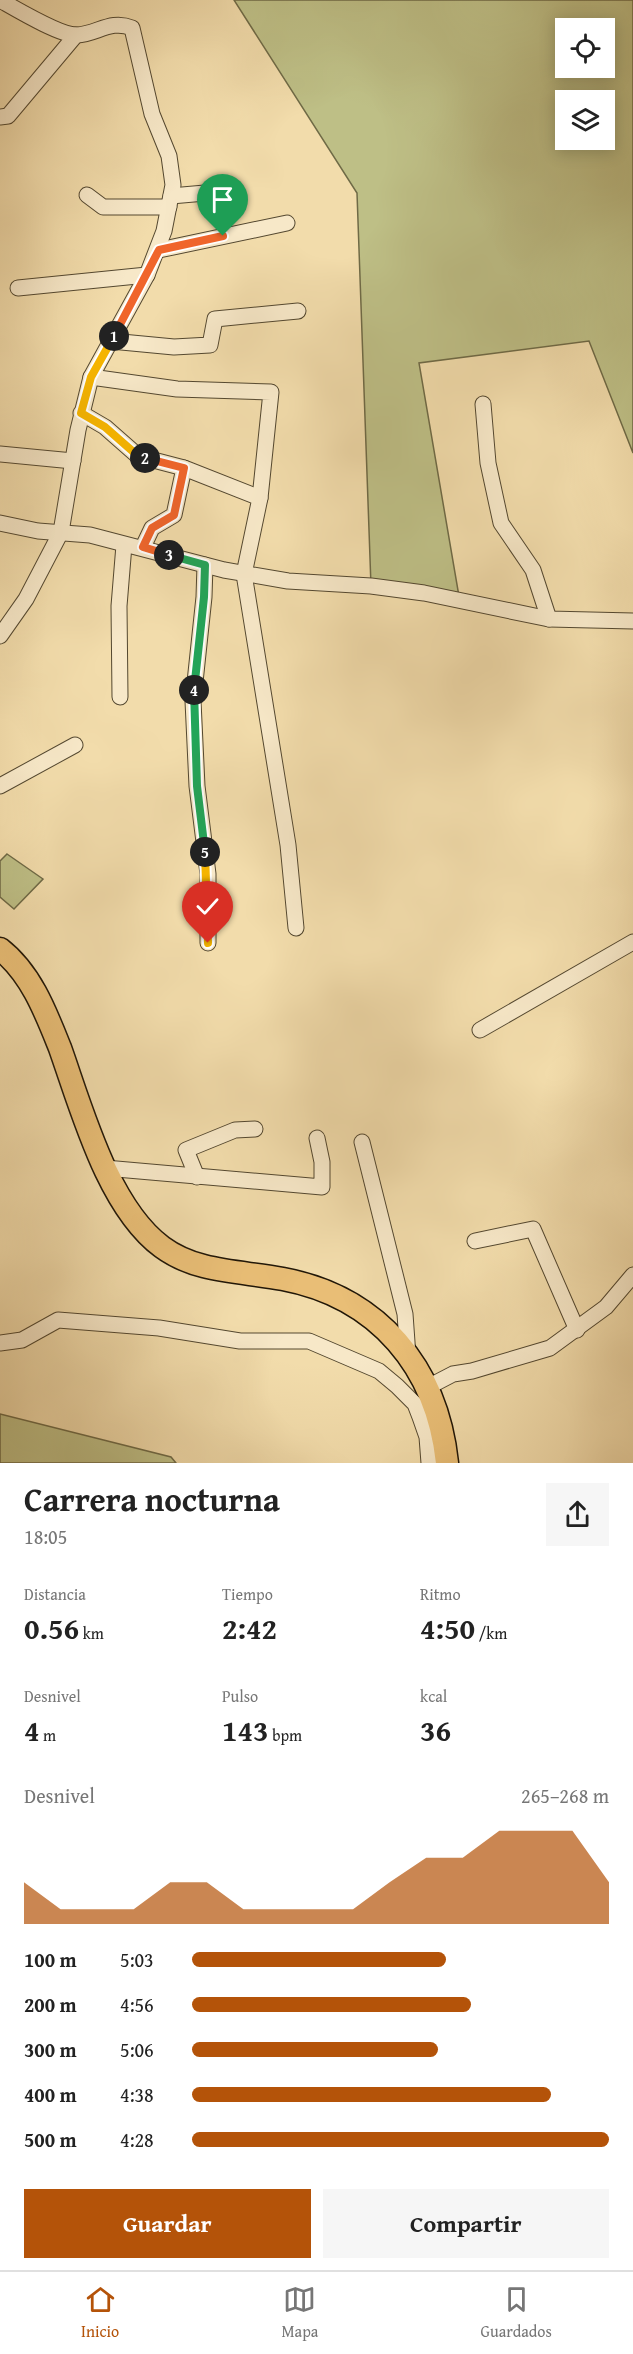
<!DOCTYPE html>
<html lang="es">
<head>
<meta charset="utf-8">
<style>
	:root { --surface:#fff; --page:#f6f6f6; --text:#222; --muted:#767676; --line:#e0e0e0; --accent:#b45309 }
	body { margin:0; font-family:"Gentium Book Plus",serif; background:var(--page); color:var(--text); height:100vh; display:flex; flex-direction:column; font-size:22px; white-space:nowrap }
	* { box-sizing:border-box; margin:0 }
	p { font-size:20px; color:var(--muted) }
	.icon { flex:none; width:33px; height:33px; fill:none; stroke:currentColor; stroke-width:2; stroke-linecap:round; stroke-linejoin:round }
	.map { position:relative; height:1463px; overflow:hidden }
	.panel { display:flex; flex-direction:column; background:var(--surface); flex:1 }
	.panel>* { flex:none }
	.controls { position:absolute; left:555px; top:18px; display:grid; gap:12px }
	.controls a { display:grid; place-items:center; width:60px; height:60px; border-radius:0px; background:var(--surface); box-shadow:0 3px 15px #0003; font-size:30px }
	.pin { position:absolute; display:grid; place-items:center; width:51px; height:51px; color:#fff; margin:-62px -26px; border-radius:50% 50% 50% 0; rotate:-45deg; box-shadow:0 0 6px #0007 }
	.pin .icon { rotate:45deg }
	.km { position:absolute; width:30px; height:30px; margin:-15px; border-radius:50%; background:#222; color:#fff; font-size:16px; line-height:30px; text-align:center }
	.round { display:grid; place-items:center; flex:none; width:63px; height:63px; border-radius:0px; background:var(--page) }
	.headline { display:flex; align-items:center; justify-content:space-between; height:102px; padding:0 24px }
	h1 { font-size:33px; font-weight:600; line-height:45px }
	.stats { display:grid; grid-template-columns:repeat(3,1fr); gap:9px; height:102px; padding:6px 24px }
	.stats div { display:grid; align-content:center }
	.stats b { font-size:30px; font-weight:600 }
	.stats small { font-size:16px; font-weight:400 }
	.stats p { font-size:16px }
	.chart { height:168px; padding:12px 24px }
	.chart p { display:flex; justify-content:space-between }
	.chart svg { width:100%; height:108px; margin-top:6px; fill:var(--accent); opacity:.7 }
	.cta { display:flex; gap:12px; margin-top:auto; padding:12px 24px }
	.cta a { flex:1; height:69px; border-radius:0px; background:var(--accent); color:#fff; font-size:24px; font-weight:600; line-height:69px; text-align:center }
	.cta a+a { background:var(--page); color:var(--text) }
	ul { padding:0 24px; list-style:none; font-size:20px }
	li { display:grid; grid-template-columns:96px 72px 1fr; align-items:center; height:45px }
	li i { height:15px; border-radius:8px; background:var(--accent) }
	.menu { display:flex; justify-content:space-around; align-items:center; height:84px; border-top:2px solid var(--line); background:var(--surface); font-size:16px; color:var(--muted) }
	.menu a { display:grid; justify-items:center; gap:3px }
	.menu .on { color:var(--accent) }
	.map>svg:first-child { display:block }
	.green { fill:#bebf86; stroke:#6f6a46; stroke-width:1.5; fill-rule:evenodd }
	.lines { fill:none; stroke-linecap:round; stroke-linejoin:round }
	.minor-casing { stroke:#544830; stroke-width:17 }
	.highway-casing { stroke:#201607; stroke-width:25 }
	.minor { stroke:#f7e8c8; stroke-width:15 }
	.highway { stroke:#e9be76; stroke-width:22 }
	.split-1-casing { stroke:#fff; stroke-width:12 }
	.split-2-casing { stroke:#fff; stroke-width:12 }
	.split-3-casing { stroke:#fff; stroke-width:12 }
	.split-4-casing { stroke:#fff; stroke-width:12 }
	.split-5-casing { stroke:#fff; stroke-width:12 }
	.split-6-casing { stroke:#fff; stroke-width:12 }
	.split-1 { stroke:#f0652b; stroke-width:8 }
	.split-2 { stroke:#f5b400; stroke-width:8 }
	.split-3 { stroke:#f0652b; stroke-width:8 }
	.split-4 { stroke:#22a559; stroke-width:8 }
	.split-5 { stroke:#22a559; stroke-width:8 }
	.split-6 { stroke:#f5b400; stroke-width:8 }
</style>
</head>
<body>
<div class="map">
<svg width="633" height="1463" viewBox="0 0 633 1463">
	<rect width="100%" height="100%" fill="#f2dcab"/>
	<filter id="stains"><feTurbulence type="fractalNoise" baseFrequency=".00333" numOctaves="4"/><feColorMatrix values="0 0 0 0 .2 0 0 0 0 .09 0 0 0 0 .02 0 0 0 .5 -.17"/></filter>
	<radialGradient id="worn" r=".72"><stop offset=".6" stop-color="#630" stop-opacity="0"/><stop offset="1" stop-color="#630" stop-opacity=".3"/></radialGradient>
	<g class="green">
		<path d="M234,0H633V453L589,341L419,363L460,602L371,586L357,193ZM566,28H604V68H566ZM566,100H604V140H566Z"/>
		<path d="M7,854L43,879L14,909L0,897V861Z"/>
		<path d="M0,1414L171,1457L176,1463H0Z"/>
	</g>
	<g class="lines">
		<defs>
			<g id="minor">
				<path d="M0,0C16,9 61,36 77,35C97,34 111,19 132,28L152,114L169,156L173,185L164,231L147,275L91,377L78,430L61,532L26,599L0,636"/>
				<path d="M0,117L8,116L76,35"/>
				<path d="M87,195L103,207H169"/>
				<path d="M171,196L205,193"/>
				<path d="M159,250L287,223"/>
				<path d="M18,288L147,275"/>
				<path d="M111,341L174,347L210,345L215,319L298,311"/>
				<path d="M91,377L177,389L271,392L260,498"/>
				<path d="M483,404L488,463L501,523L533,570L549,619"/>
				<path d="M81,413L105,427L138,456L184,468L260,498L244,574L288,845L296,928"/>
				<path d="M0,454L73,461"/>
				<path d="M0,523L38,531L90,535L224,570L288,581L371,586L424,593L549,619L633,621"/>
				<path d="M143,547L152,528L174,515L184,468"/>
				<path d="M205,565L204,597L193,701L197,786L208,874V943"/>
				<path d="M120,697L119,606L124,545"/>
				<path d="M0,786L75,745"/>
				<path d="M480,1030L633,942"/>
				<path d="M362,1142L405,1314L408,1356"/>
				<path d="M105,1168L322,1187V1162L317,1138"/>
				<path d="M197,1177L186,1150L235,1130L255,1129"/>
				<path d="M475,1241L533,1229L577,1330"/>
				<path d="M0,1343L22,1340L58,1320L159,1328L240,1341H309L379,1371L397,1386L415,1404L420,1417L427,1437L429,1463"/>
				<path d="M428,1387L453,1374L472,1371L550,1348L606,1307L633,1275"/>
			</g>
			<path id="highway" d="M0,949C31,973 46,1013 60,1048C82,1110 108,1207 162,1247C197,1273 242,1271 283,1279C378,1297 437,1367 447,1463"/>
		</defs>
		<use href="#minor" class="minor-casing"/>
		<use href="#highway" class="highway-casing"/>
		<use href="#minor" class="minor"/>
		<use href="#highway" class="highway"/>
	</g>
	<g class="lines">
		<defs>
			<path id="split-1" d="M114,336L159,250L223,236"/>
			<path id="split-2" d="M114,336L91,377L81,413L105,427L138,456L145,458"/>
			<path id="split-3" d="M145,458L184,468L174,515L152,528L143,547L169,555"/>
			<path id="split-4" d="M169,555L205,565L204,597L194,690"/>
			<path id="split-5" d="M194,690L197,786L205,852"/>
			<path id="split-6" d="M205,852L208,943"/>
		</defs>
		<use href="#split-1" class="split-1-casing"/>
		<use href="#split-2" class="split-2-casing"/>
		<use href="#split-3" class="split-3-casing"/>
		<use href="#split-4" class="split-4-casing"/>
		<use href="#split-5" class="split-5-casing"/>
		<use href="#split-6" class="split-6-casing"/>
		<use href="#split-1" class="split-1"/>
		<use href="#split-2" class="split-2"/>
		<use href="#split-3" class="split-3"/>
		<use href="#split-4" class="split-4"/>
		<use href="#split-5" class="split-5"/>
		<use href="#split-6" class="split-6"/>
	</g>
	<rect width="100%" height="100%" filter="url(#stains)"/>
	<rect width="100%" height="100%" fill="url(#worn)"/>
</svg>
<div class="controls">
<a><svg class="icon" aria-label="locate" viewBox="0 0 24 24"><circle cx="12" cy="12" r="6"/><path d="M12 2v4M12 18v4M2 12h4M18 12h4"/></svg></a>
<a><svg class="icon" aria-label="layers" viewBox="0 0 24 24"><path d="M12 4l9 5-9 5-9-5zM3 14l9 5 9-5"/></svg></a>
</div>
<div class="pin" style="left:223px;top:236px;background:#1e9e55"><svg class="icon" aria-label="arrive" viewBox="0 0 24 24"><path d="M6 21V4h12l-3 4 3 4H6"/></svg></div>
<div class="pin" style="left:208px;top:943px;background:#d93025"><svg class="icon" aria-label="check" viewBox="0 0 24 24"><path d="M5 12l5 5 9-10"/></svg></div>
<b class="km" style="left:114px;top:336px">1</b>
<b class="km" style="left:145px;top:458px">2</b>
<b class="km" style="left:169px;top:555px">3</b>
<b class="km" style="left:194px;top:690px">4</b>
<b class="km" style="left:205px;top:852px">5</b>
</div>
<section class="panel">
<div class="headline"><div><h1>Carrera nocturna</h1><p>18:05</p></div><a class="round"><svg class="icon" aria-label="share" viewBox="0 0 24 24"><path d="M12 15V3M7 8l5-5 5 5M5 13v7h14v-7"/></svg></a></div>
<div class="stats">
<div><p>Distancia</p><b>0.56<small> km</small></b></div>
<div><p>Tiempo</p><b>2:42</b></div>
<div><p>Ritmo</p><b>4:50<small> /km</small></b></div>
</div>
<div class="stats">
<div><p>Desnivel</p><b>4<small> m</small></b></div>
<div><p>Pulso</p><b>143<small> bpm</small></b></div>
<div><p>kcal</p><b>36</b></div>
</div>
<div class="chart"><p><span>Desnivel</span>265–268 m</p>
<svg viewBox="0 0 160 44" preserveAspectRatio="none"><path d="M0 44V27L10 38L20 38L30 38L40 27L50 27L60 38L70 38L80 38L90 38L100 27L110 17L120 17L130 6L140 6L150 6L160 27V44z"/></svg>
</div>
<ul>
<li><b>100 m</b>5:03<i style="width:61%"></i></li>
<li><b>200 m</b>4:56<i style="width:67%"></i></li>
<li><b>300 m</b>5:06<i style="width:59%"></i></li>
<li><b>400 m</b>4:38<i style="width:86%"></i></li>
<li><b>500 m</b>4:28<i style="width:100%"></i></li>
</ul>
<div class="cta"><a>Guardar</a><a>Compartir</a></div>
</section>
<nav class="menu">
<a class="on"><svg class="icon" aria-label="home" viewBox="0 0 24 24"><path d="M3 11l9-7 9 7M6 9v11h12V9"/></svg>Inicio</a>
<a><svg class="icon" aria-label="map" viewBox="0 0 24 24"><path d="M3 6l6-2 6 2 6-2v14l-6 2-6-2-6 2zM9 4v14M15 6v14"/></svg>Mapa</a>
<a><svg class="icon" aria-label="saved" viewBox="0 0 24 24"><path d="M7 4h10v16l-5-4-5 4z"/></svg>Guardados</a>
</nav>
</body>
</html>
